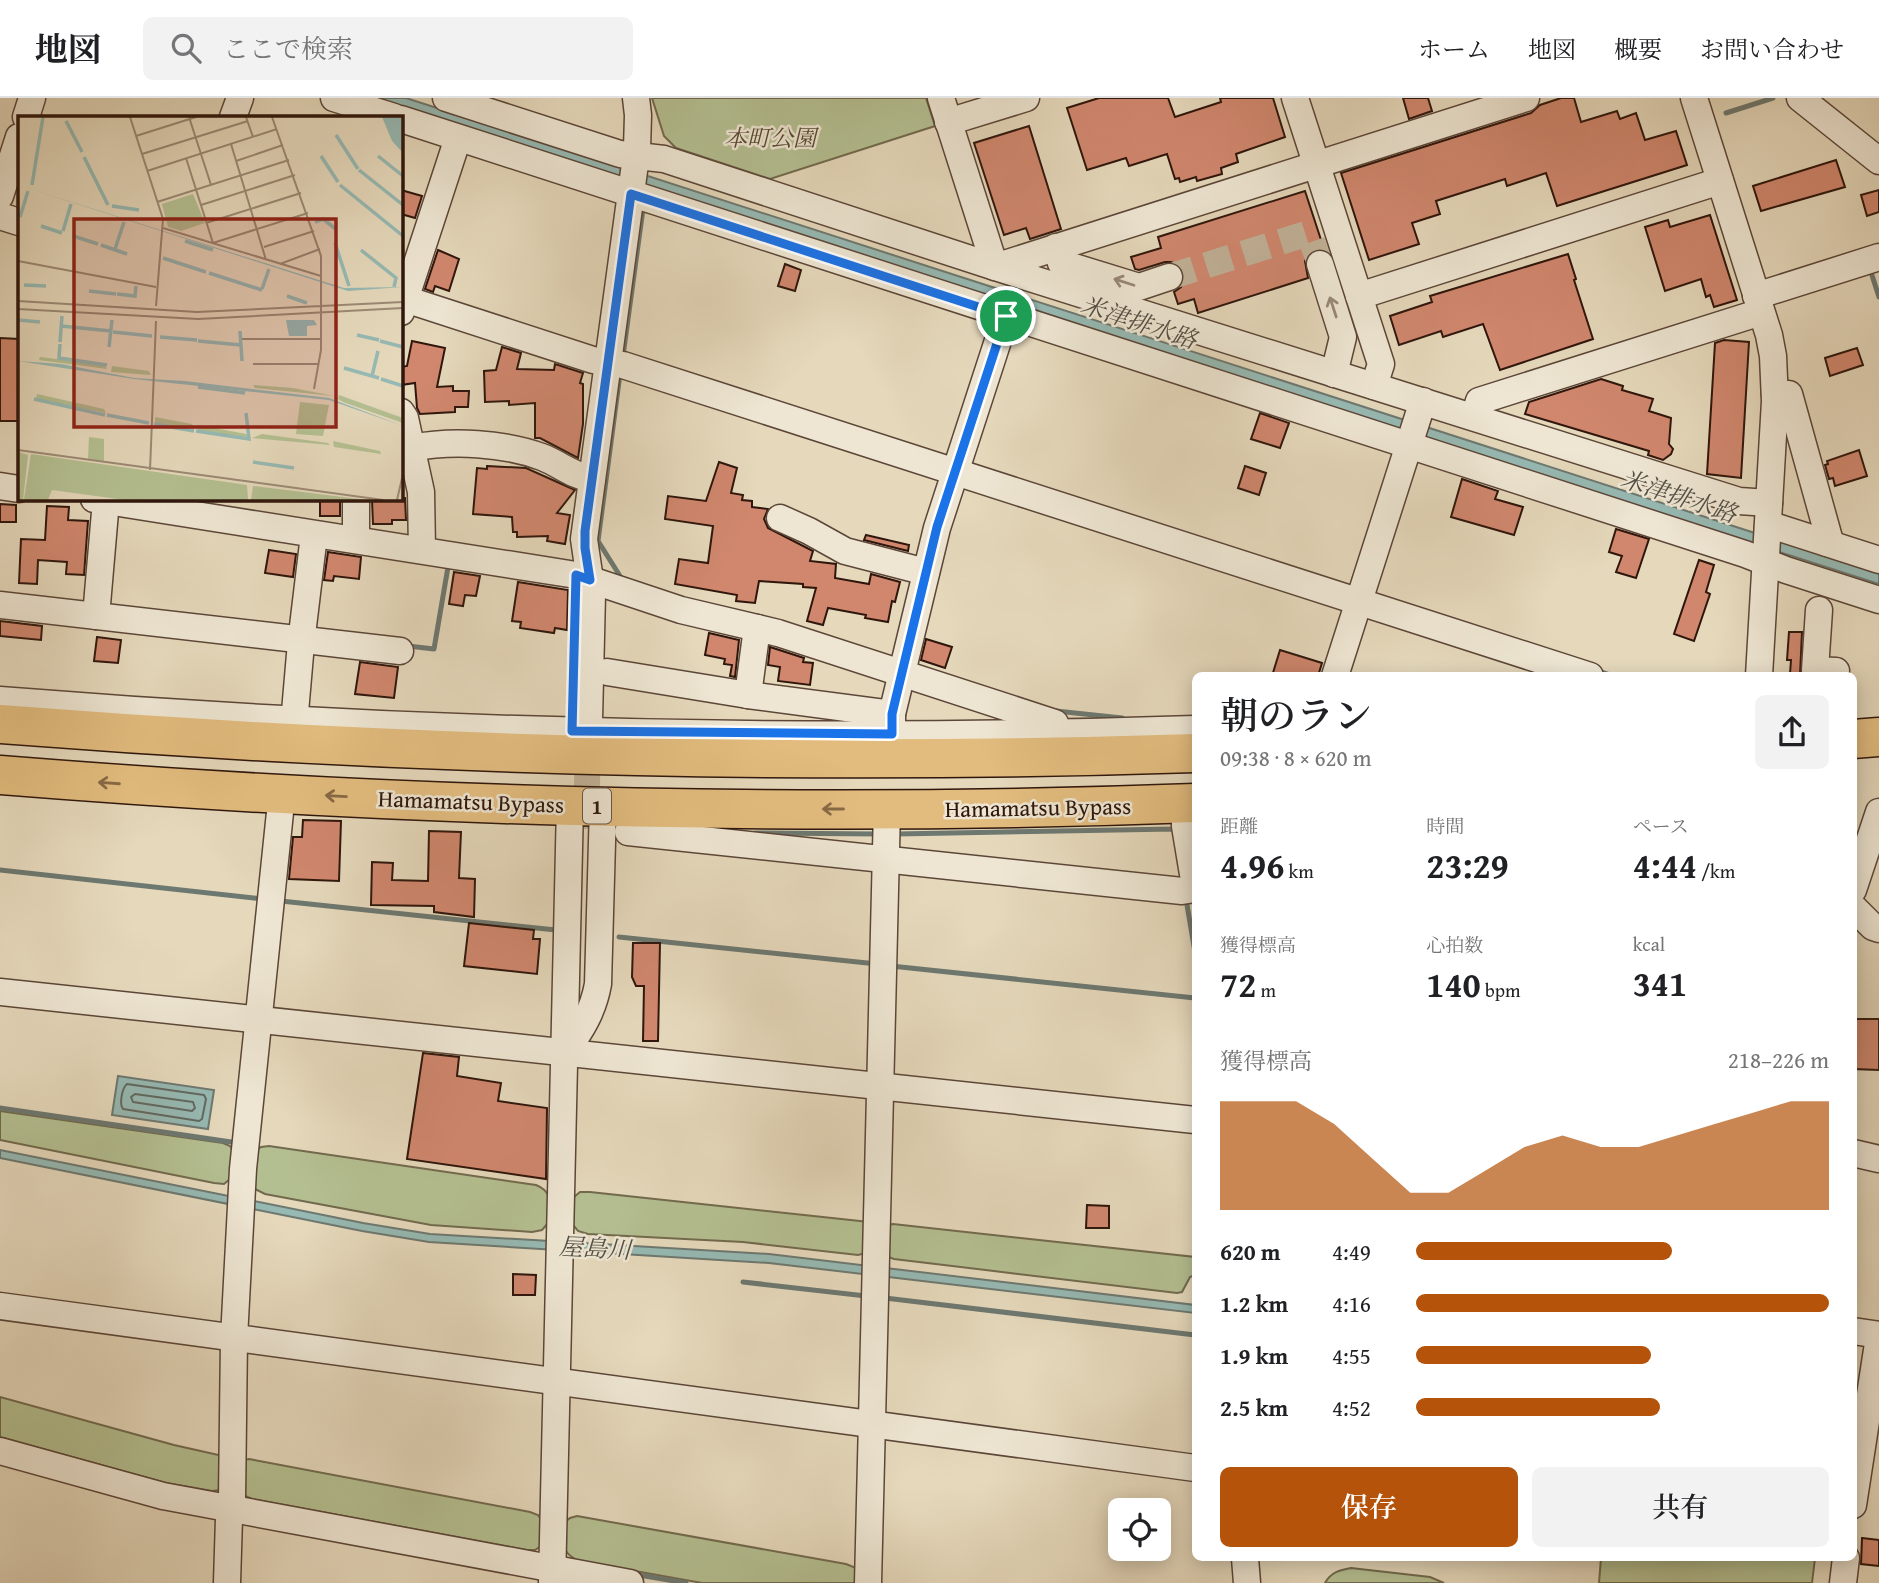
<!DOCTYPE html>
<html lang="ja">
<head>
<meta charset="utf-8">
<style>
	:root { --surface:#fff; --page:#f2f2f2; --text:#202124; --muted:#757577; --line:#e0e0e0; --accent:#b45309 }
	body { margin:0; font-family:"Gentium Book Plus","Noto Serif JP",serif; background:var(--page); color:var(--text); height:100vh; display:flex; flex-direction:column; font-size:26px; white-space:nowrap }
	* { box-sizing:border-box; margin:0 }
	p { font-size:23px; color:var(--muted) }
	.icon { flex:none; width:38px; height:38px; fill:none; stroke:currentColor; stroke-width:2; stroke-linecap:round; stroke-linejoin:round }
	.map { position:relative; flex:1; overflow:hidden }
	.sheet { position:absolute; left:1192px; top:574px; width:665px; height:889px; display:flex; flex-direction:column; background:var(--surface); border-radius:10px; box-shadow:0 4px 18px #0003 }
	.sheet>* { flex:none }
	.tools { position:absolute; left:1108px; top:1400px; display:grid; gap:14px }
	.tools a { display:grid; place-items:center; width:63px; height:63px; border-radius:10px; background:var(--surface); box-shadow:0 4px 18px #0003; font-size:35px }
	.pin { position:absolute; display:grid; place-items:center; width:60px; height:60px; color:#fff; margin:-30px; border:4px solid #fff; border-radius:50%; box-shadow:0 2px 7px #0007 }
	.round { display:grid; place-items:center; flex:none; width:74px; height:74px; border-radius:10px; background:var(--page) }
	.headline { display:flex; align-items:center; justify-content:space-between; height:119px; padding:0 28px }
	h1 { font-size:38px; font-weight:600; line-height:52px }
	.figures { display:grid; grid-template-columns:repeat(3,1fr); gap:10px; height:119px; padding:7px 28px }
	.figures div { display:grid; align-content:center }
	.figures b { font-size:35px; font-weight:600 }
	.figures small { font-size:19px; font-weight:400 }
	.figures p { font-size:19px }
	.chart { height:196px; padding:14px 28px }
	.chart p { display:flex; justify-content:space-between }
	.chart svg { width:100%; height:126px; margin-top:7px; fill:var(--accent); opacity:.7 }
	.action { display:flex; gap:14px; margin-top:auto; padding:14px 28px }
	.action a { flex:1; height:80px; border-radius:10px; background:var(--accent); color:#fff; font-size:28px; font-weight:600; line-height:80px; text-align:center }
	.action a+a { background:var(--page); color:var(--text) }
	ul { padding:0 28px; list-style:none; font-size:23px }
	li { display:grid; grid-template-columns:112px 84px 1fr; align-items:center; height:52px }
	li i { height:18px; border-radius:9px; background:var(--accent) }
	header { display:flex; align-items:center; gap:42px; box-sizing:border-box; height:98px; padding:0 35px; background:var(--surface); border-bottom:2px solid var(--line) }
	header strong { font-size:33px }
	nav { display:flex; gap:38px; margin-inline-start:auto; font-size:24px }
	.search { width:490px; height:63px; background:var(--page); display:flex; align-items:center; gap:18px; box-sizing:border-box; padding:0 24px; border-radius:10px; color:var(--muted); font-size:26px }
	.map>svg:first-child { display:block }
	.green { fill:#b4bf91; stroke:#726a4e; stroke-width:2 }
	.water { fill:#96b9b3; stroke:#6d7870; stroke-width:2 }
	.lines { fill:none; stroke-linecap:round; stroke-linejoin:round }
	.shore { stroke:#626860; stroke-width:2 }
	.stream { stroke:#6d7870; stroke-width:5 }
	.building { fill:#d0876e; stroke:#2f160c; stroke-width:2 }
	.minor-tunnel { stroke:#c1b198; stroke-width:26; stroke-dasharray:26 13; stroke-linecap:butt }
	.minor-casing { stroke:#5c4638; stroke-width:29 }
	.highway-casing { stroke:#2f160c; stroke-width:41 }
	.minor { stroke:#eee6d3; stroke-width:26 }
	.highway { stroke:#e2bc7e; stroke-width:38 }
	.oneway { stroke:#988879 }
	.oneway2 { stroke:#886945 }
	.route-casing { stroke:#fff; stroke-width:14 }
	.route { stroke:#1a73e8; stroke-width:9 }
	.labels { text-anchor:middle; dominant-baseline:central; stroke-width:5; stroke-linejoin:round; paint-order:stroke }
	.shield { fill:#eee6d3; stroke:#685448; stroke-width:2 }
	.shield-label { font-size:21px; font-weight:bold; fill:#2f160c }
	.park-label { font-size:23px; font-style:italic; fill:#574934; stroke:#eee6d3 }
	.street-label { font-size:23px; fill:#2f160c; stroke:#eee6d3 }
	.water-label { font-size:24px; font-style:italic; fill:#534f46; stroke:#eee6d3 }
	.inset-river { fill:none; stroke:#96b9b3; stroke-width:3.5 }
	.inset-road { fill:none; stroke:#9c8a75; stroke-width:2 }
	.view { fill:#8f2418; fill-opacity:0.15; stroke:#8f2418; stroke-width:3.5 }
	.inset-edge { fill:none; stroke:#2f160c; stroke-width:3.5 }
</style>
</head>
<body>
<header>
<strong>地図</strong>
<div class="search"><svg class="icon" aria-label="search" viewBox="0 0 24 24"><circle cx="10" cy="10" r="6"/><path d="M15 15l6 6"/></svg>ここで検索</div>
<nav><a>ホーム</a><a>地図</a><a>概要</a><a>お問い合わせ</a></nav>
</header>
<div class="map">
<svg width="1879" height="1485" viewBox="0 0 1879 1485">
	<rect width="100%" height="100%" fill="#e5d8bb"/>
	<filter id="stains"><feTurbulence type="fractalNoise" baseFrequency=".00286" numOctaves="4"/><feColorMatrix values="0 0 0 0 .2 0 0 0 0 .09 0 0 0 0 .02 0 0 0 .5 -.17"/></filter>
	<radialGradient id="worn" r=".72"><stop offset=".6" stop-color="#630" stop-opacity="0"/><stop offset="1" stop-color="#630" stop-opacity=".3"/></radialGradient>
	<g class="green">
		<path d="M652,0H926L935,28L770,81L676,50L664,38Z"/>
		<path d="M0,1013L223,1045L230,1048L234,1054L231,1080L224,1086L214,1085L0,1042Z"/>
		<path d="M269,1048L536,1087C554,1094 550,1107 549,1124L542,1132L532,1134L431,1127L265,1096L255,1091L253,1055L261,1049Z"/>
		<path d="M580,1094H590L860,1123L867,1124L866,1155L858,1157L743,1144L588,1136L578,1133L573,1127L574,1099Z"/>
		<path d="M893,1126L1195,1159V1177L1190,1179L1182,1194L1177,1195L894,1161L886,1158L887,1127Z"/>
		<path d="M0,1299L174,1347L223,1358L220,1392L212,1393L166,1385L0,1339Z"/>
		<path d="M249,1361L530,1414L538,1417L542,1423L541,1448L535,1452H527L252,1401L243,1397V1362Z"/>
		<path d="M577,1418L846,1466L856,1470L863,1485H702L579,1463C559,1454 564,1444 564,1425L570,1420Z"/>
		<path d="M1601,1460H1815L1812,1485H1599Z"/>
		<path d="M1351,1470L1430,1479L1444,1485H1325C1331,1474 1340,1472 1351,1470Z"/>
	</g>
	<g class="water">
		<path d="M371,0H406L1879,475V486Z"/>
		<path d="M118,978L214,992L208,1031L112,1017Z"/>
		<path d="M0,1052L363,1125L430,1136L769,1156L1195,1207V1215L769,1165L429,1144L362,1133L0,1060Z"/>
	</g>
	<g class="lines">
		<g class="shore">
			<path d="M127,986L204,997L206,1001L202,1021L199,1023L123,1011C119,1006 122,990 127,986Z"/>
			<path d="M135,996L193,1004L195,1010L192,1013L133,1004L131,999Z"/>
		</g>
		<g class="stream">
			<path d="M1726,15L1773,0"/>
			<path d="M1870,171L1879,199"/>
			<path d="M623,258L643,111"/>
			<path d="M620,478L598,443L620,276"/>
			<path d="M408,548L434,551L448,469L444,468"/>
			<path d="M1596,572L1613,578"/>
			<path d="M1056,613L1122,620"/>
			<path d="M755,735L878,736"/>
			<path d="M896,736L1174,731L1175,736"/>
			<path d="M0,772L263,801"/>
			<path d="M1186,801L1195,854"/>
			<path d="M281,803L556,832"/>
			<path d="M619,839L877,866"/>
			<path d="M891,868L1195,900"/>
			<path d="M0,1010L238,1045"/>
			<path d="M743,1184L866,1198"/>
			<path d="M885,1200L1195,1237"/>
			<path d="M633,1476L686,1485"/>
		</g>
	</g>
	<g class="building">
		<path d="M1099,0H1168L1175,19L1221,4L1220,0H1273L1285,39L1236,56L1238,64L1221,70L1222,76L1197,83L1196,79L1180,84L1179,80L1175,81L1167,56L1129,68L1126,60L1087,72L1067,10Z"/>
		<path d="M1403,0H1428L1432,13L1409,21Z"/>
		<path d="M1561,0H1574L1581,24L1617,13L1620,21L1636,15L1645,42L1676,33L1687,67L1557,108L1546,75L1507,88L1505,81L1436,103L1440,116L1412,125L1419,146L1369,162L1341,75L1531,15L1540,7Z"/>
		<path d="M1029,28L1061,131L1030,141L1026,130L1004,137L974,45Z"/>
		<path d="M1836,62L1845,89L1761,113L1753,88Z"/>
		<path d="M401,92L422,98L415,120L401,116Z"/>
		<path d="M1879,92V114L1867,118L1861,97Z"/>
		<path d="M1305,93L1324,151H1315L1308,156L1305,163L1308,180L1198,215L1194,201L1178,206L1174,194L1181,189L1184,181V173L1179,167L1171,164H1165L1139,172L1135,171L1131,159L1161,150L1158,139Z"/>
		<path d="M1710,117L1737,202L1714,209L1710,197L1706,199L1701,181L1665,193L1645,129L1668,122L1670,129Z"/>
		<path d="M438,152L459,161L449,193L435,188L433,194L425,191Z"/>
		<path d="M1568,156L1576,181L1574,182L1593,241L1500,272L1483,226L1443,239L1441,233L1399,247L1390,218L1432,204L1430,198Z"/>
		<path d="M785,166L801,172L795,193L778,188Z"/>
		<path d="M0,240L19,241V323H0Z"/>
		<path d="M1724,242L1749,244L1741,380L1707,376L1715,245Z"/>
		<path d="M412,243L445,250L437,289L453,288V293H469L468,309H455V314L420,316L417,310L415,285L401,287V269L407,268Z"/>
		<path d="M502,249L521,255L517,271L554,272L555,266L583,275L580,285L583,286V326L578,360L540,340H535V305L509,307V303L485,304L484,273L496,272Z"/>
		<path d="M1857,250L1863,267L1830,278L1825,260Z"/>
		<path d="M1601,281L1623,288L1622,292L1653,301L1649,313L1671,320L1669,346L1673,351L1671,356L1663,362L1648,357L1649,353L1525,316L1529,304Z"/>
		<path d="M1260,315L1289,325L1280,350L1251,341Z"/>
		<path d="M1859,352L1867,378L1835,388L1833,380L1829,381L1825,367L1828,366L1827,363Z"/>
		<path d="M719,364L737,370L731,395L743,397L742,402L752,403V409L768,411L764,421L768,430L813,453L810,463L836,466L835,480L869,486L871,476L900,484L895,504L892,503L888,524L865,520L866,517L828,510L823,527L807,523L816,490L803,489V486L759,483L755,505L736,503L737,497L675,486L679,461L708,465L713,428L665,421L668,398L706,403Z"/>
		<path d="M487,368L526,370L575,392L557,415L570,417L565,446L547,443L548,438L517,439V434H513L512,419L473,416L477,370L487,371Z"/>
		<path d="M1245,368L1266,375L1259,397L1238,390Z"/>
		<path d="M1462,381L1498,393L1495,401L1523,409L1514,437L1451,419Z"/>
		<path d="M401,400H405L406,422H392V426H373L372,402Z"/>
		<rect x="320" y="401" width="20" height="17"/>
		<path d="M0,406L16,407V424H0Z"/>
		<path d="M47,408L69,409L68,422L88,423L84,477L66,476L67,464L38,462L37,486L19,485L21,441L45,442Z"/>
		<path d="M1616,431L1649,441L1636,480L1616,474L1622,458L1609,454Z"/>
		<path d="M866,437L909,447L908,453L864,442Z"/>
		<path d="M269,452L296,456L293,479L265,475Z"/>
		<path d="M328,454L361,459L359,481L334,478L333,483L324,482Z"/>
		<path d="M1699,462L1714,467L1706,494L1710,496L1694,543L1674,536Z"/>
		<path d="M454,474L480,478L476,498L465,497L463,508L449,506Z"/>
		<path d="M518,484L568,492L567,532L555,530L554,535L520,530L521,524L512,523Z"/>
		<path d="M0,523L42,528L41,542L0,538Z"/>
		<path d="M1789,534H1802L1800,577L1790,576L1791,562H1787Z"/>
		<path d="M709,535L739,542L735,579L730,578L732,567L724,566L725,561L705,557Z"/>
		<path d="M97,539L121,542L118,565L94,563Z"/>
		<path d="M926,541L952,549L945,570L921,562Z"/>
		<path d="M770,549L804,560L803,564L813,565L810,587L778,583L780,569L768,567Z"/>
		<path d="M1280,552L1322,565L1318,578H1272Z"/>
		<path d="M360,564L398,569L394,600L355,596Z"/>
		<path d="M303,722L341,723L339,783L289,781L293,739H302Z"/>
		<path d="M429,733L461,734L459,780L475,781L474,819L434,814V808L371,807L372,764L393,765L392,782L428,783Z"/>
		<path d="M469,825L534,832L533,841H540L537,876L464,868Z"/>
		<path d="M633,845H660L658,943H643L644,888H636L632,879Z"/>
		<path d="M1853,921H1879V972L1853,971Z"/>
		<path d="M423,955L459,959L457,978L501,985L498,1003L547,1010L546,1081L407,1061Z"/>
		<path d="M1087,1107L1109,1108V1130H1086Z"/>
		<path d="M513,1176L536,1177L535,1197H513Z"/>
		<path d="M1862,1440L1879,1442V1468L1861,1466Z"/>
	</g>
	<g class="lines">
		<g class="minor-tunnel">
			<path d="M1169,179L1309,135L1320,166"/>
			<path d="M586,731L588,641"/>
		</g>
		<defs>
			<g id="minor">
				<path d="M334,0L394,19"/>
				<path d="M446,0L620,56L664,61L995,169L1739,403L1769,405"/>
				<path d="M941,0L995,169L1526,0"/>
				<path d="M1295,0L1381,266L1374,288"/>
				<path d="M1694,0L1769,237L1773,258L1775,303L1759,578"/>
				<path d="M1800,0L1879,63"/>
				<path d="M26,19L32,0"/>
				<path d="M233,19L240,0"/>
				<path d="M401,21L1745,456L1786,472L1879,502"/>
				<path d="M948,24L1026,0"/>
				<path d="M0,98L19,39"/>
				<path d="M0,118L19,124"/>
				<path d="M1056,149L1061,165L1139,189L1169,179"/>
				<path d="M1320,166L1343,239L1334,276"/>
				<path d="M1359,198L1720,83"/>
				<path d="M1756,198L1879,159"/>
				<path d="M405,201L593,262L623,267L1590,578"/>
				<path d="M401,214L458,40"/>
				<path d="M1775,296H1789L1829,440L1827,445"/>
				<path d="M401,314L405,320L421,394L422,452"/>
				<path d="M1474,319L1479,303L1761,214"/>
				<path d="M412,350C452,342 504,345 542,359C560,366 573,378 592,381"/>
				<path d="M0,388L19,391"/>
				<path d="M94,401L576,477L681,512L778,535L1055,625V633"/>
				<path d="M356,401V442"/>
				<path d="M780,420L809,433L845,453L926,474"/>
				<path d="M1768,429L1780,430L1879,462"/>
				<path d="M0,507L400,553"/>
				<path d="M1819,512L1815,572L1836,573"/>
				<path d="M96,518L105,414L109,401"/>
				<path d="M607,574L748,597L892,616"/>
				<path d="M1335,578L1423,303"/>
				<path d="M748,597L757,530"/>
				<path d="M0,602C397,634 797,644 1195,631"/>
				<path d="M589,622L592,496L584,441L637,51L638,17L636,0"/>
				<path d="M892,636V616L937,430L1006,218"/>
				<path d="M293,637L301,545L314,437"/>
				<path d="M1184,706L1185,728L1195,788"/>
				<path d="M628,734L1182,793L1195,791"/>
				<path d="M1853,792L1879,714"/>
				<path d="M1853,809L1873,829L1879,831"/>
				<path d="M0,894L1195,1022"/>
				<path d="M565,955C581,932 593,914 598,886L603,708"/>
				<path d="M1853,1055L1879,1061"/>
				<path d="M0,1208L1195,1370"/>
				<path d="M1853,1233L1879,1237"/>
				<path d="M0,1353L163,1398L630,1485"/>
				<path d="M1853,1407L1879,1239"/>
				<path d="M1245,1460L1247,1485"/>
				<path d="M227,1485L229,1420L232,1401L234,1240L243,1071L282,695"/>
				<path d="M552,1485L570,707"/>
				<path d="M868,1485L887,711"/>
				<path d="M1843,1485L1846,1460"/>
			</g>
			<g id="highway">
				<path d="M0,626C397,657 797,668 1195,655"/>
				<path d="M1853,641L1879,639"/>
				<path d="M0,677C397,709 797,720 1195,705"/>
			</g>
		</defs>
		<use href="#minor" class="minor-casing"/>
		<use href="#highway" class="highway-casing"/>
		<use href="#minor" class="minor"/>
		<use href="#highway" class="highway"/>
	</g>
	<defs><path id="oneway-shaft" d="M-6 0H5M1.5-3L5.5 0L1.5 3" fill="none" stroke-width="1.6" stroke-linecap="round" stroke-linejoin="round" transform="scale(1.75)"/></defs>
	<g class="oneway">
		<use href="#oneway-shaft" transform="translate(1124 184) rotate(-162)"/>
		<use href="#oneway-shaft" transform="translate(1333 209) rotate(-108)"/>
	</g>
	<g class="oneway2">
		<use href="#oneway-shaft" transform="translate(109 685) rotate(-176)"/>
		<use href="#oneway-shaft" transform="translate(336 698) rotate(-177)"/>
		<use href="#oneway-shaft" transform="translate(833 711) rotate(-180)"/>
	</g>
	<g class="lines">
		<defs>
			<path id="route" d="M631,96L1006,218L937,429L892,616V636L572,633L576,477L590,482L585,450V433Z"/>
		</defs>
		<use href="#route" class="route-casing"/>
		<use href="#route" class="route"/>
	</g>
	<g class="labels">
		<rect class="shield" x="583" y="690.5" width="28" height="35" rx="5"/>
		<g class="shield-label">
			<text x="597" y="708">1</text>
		</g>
		<g class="park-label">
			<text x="770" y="39">本町公園</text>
		</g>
		<g class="street-label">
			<text transform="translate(471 703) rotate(2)">Hamamatsu Bypass</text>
			<text transform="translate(1038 709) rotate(-1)">Hamamatsu Bypass</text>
		</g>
		<g class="water-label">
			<text transform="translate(1139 224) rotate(18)">米津排水路</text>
			<text transform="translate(1679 398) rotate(18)">米津排水路</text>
			<text transform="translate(595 1150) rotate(3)">屋島川</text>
		</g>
	</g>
	<g transform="translate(18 18)">
		<rect width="385" height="385" fill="#e5d8bb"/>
		<path d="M175,78L187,107L163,115L150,111L144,88ZM22,241L87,249L89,253L21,244ZM94,250L131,255L133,259L93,256ZM235,269L275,272L316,280L237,272ZM19,278L86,293L88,297L18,283ZM321,279L385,302V307L325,286L320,283ZM282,286L311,289L305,320L278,318ZM137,301L174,308L177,313L137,308ZM180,309L228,318L230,321L180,315ZM244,318L310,327L312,329L234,322ZM71,321L86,323V345L70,343ZM315,325L362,335L363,338L316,331ZM0,336L10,339L5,384H0ZM13,338L229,369L230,384H107L34,374L30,384H6ZM235,370L349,384H233Z" fill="#b4bf91"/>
		<path d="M364,1H385V37L374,25ZM0,69L326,172L385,171L330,175ZM268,204H296L299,209L289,210V220H271ZM0,245L43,248L116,262L167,265L311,282L385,310L311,284L116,263Z" fill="#96b9b3"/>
		<path class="inset-river" d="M48,5L64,36M318,19L340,53M303,40L320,66M360,40L385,60M66,41L90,89M341,54L385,89M14,69L25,1M322,69L385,120M94,90L121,94M2,101L10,75M297,106L305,103L319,114M23,110L44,117M45,115L53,88M55,120L80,128M167,125L195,134M317,127L331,170M83,129L109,138M97,133L106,106M343,134L378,162L376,171M145,142L188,156M191,157L244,174M6,169L28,170M244,173L251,153M71,175L98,178M99,178L117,180L118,170M269,180L289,187M0,204L22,206M43,210L93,215M222,215L224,245M95,216L134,220M339,219L361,224M142,221L179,224M180,225L223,229M362,225L385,231M42,226L44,200M42,228L41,242L89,249M91,231L94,204M326,252L361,262M354,260L360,235M363,263L385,270M180,271L227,277M16,283L87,299M89,299L131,307M136,308L176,315M178,315L231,323L228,297M235,346L276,352"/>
		<path class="inset-road" d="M112,1L145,103L138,190M171,1L193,69M228,1L235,21M254,1L303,140V234L296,273M118,20L178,1M213,28L248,144M124,38L230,5M168,42L195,127L290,97M218,45L265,29M129,55L259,13M139,86L271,44M183,89L277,59M188,107L283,77M145,112L303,160M246,131L296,115M0,145L138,171M262,148L302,133M0,185L179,196L385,186M0,193L180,203L385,192M224,223H303M235,248H301M0,334L365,384M132,354L138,205M379,384L385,358"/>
		<path class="view" d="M56,103H318V311H56Z"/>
		<rect width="385" height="385" class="inset-edge"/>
	</g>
	<rect width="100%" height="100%" filter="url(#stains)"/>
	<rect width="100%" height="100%" fill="url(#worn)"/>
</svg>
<div class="tools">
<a><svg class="icon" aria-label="locate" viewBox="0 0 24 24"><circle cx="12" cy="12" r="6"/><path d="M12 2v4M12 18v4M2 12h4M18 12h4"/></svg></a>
</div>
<div class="pin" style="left:1006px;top:218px;background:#1e9e55"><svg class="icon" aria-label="arrive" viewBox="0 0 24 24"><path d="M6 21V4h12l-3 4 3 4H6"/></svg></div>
<section class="sheet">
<div class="headline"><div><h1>朝のラン</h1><p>09:38 · 8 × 620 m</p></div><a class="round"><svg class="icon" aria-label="share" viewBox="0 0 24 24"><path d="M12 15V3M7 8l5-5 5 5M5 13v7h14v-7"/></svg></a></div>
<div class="figures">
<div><p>距離</p><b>4.96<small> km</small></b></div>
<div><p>時間</p><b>23:29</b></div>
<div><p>ペース</p><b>4:44<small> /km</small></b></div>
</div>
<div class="figures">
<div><p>獲得標高</p><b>72<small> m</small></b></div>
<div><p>心拍数</p><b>140<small> bpm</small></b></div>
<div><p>kcal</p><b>341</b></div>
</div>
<div class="chart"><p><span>獲得標高</span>218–226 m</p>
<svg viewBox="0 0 160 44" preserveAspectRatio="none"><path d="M0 44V6L10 6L20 6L30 14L40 26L50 38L60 38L70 30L80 22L90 18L100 22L110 22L120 18L130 14L140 10L150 6L160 6V44z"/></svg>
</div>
<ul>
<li><b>620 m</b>4:49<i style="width:62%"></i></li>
<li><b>1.2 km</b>4:16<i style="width:100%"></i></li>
<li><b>1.9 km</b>4:55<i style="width:57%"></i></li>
<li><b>2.5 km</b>4:52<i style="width:59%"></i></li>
</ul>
<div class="action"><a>保存</a><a>共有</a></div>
</section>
</div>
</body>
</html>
